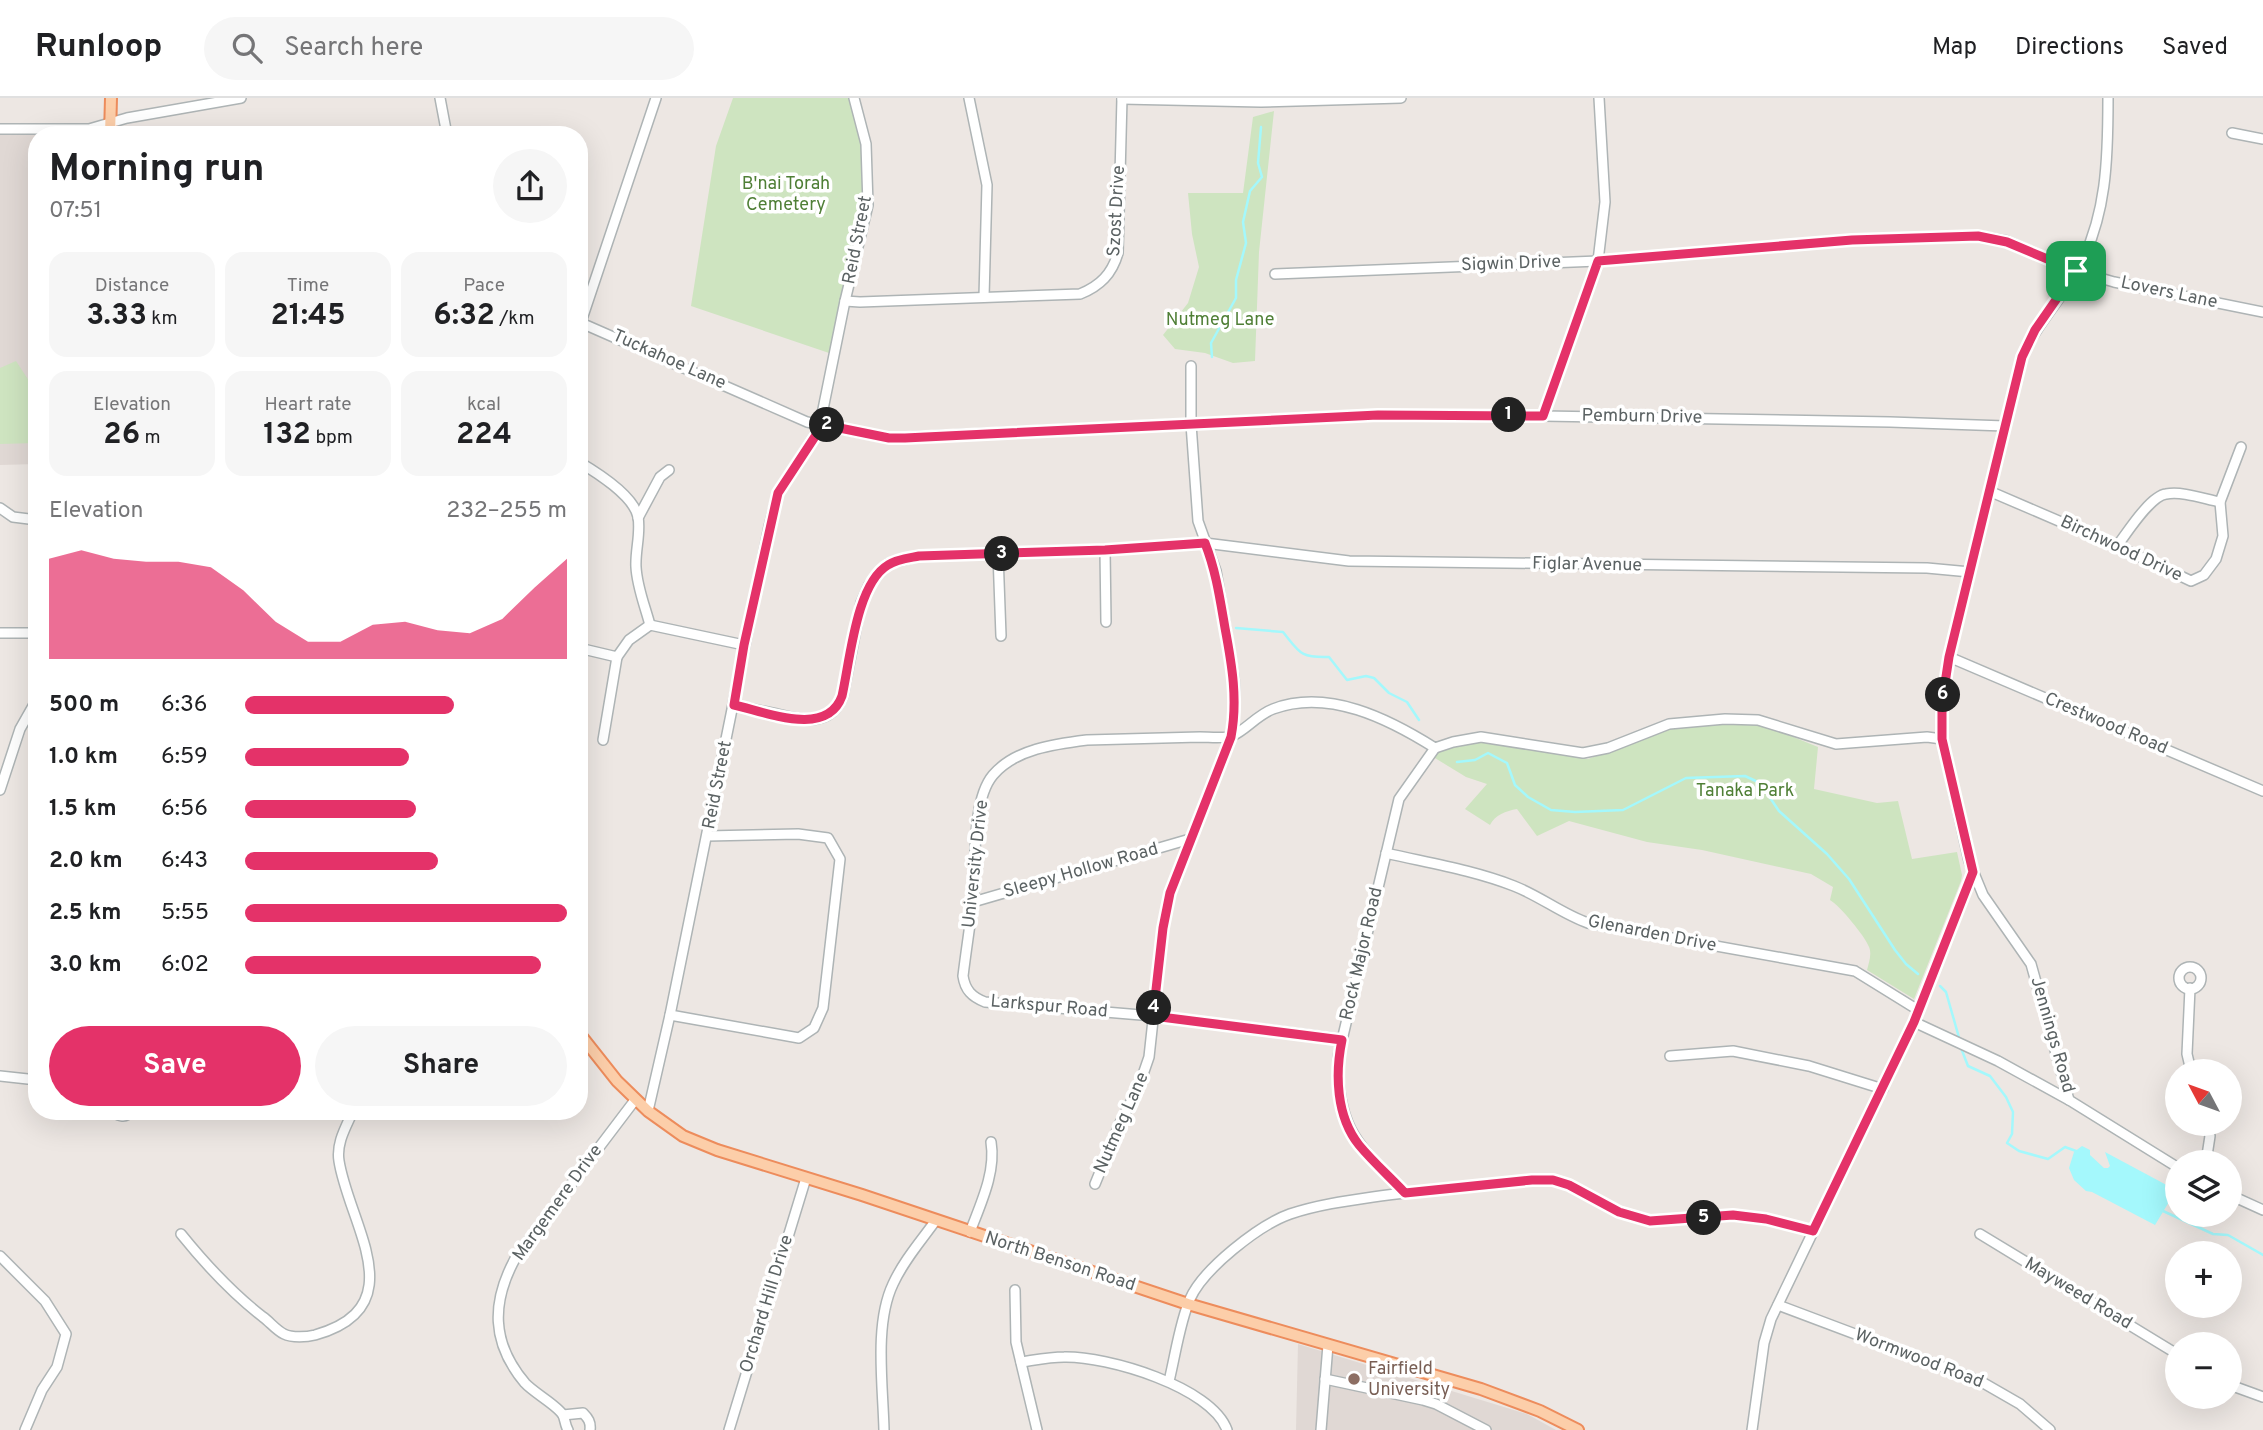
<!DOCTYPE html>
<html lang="en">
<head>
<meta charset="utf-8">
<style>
	:root { --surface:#fff; --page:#f6f6f6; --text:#202124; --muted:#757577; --line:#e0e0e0; --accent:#e43269 }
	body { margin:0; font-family:Overpass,sans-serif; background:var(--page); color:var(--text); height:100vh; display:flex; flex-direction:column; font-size:26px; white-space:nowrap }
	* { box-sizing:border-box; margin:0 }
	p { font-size:23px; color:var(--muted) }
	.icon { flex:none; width:38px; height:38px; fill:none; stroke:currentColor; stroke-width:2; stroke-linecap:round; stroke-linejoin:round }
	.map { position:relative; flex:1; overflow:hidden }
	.drawer { position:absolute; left:28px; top:28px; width:560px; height:994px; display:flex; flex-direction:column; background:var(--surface); border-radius:28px; box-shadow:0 7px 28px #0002 }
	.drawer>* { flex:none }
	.needle { width:46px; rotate:311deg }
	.tools { position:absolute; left:2165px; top:961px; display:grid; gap:14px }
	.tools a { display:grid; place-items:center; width:77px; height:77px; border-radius:50%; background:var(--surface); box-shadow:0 7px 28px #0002; font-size:35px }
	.pin { position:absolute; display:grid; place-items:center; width:60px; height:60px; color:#fff; margin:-30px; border-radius:14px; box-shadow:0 4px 10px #0006 }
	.km { position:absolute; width:35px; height:35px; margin:-18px; border-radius:50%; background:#222; color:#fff; font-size:19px; line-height:35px; text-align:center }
	.round { display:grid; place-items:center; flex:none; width:74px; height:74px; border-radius:37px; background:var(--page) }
	.head { display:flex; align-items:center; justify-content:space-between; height:119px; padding:0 21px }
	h1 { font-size:38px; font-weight:700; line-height:52px }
	.metrics { display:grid; grid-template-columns:repeat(3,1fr); gap:10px; height:119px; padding:7px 21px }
	.metrics div { display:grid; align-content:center; border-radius:18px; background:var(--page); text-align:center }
	.metrics b { font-size:30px; font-weight:700 }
	.metrics small { font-size:19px; font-weight:400 }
	.metrics p { font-size:19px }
	.chart { height:196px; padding:14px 21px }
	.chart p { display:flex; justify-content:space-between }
	.chart svg { width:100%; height:126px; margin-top:7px; fill:var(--accent); opacity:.7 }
	.cta { display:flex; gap:14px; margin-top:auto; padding:14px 21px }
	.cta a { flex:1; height:80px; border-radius:42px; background:var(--accent); color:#fff; font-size:28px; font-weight:700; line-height:80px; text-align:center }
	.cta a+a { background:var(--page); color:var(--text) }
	ul { padding:0 21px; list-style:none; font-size:23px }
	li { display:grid; grid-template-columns:112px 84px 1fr; align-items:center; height:52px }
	li i { height:18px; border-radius:9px; background:var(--accent) }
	header { display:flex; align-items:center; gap:42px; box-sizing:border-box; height:98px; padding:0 35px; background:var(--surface); border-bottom:2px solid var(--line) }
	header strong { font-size:33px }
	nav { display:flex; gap:38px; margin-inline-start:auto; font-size:24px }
	.search { width:490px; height:63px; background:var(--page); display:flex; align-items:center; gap:18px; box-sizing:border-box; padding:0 24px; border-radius:38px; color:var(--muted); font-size:26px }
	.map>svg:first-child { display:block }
	.education { fill:#e0d8d4 }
	.green { fill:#cee4c0 }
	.water { fill:#a4f8fc }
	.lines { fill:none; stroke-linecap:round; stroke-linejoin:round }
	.stream { stroke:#a4f8fc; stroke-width:2.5 }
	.minor-casing { stroke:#aeb4b5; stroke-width:12 }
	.major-casing { stroke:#ed8c5c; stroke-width:14 }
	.minor { stroke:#fff; stroke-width:9 }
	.major { stroke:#fccea9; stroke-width:10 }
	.route-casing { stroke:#fff; stroke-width:14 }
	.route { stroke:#e43269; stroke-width:9 }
	.education-dot { fill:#8d6e63; stroke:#fff; stroke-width:2.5 }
	.labels { text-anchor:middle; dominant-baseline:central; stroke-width:7; stroke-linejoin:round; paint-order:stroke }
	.park-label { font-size:18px; fill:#4f7f36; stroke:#fff }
	.street-label { font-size:18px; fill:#5b6263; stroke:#fff }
	.education-label { font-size:18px; fill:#785e54; stroke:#fff; text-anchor:start }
</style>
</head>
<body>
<header>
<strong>Runloop</strong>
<div class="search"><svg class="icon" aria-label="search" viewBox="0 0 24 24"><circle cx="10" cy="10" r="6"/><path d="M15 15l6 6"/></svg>Search here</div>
<nav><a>Map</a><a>Directions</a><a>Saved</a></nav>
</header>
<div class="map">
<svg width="2263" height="1332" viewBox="0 0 2263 1332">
	<rect width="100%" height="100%" fill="#ede7e3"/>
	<g class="education">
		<path d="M109,26L110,37H37V366L0,367V31Z"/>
		<path d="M1298,1246L1527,1316L1556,1332H1296Z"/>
	</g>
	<g class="green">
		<path d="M733,0H849C886,77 847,177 829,255L691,208L716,48Z"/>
		<path d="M1274,13L1259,154L1255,263L1233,265L1205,255L1175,251L1163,237L1188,205L1199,169L1192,136L1188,95H1243L1253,19Z"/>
		<path d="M16,263L37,295V345L0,346V270Z"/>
		<path d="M1724,625L1761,626L1818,649L1814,691L1877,705L1898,703L1912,761L1957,754L1962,777L1961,783L1914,901L1867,872C1869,864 1872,856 1869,849C1865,838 1840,808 1830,802L1833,789L1811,776L1702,752L1647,744L1569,723L1537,738L1517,711C1506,713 1495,717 1490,727L1465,711L1487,686L1466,679L1430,657L1438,650L1478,643L1535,649L1572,656L1588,661L1673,629Z"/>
	</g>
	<path class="water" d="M2082,1048L2090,1052V1057L2104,1070H2108L2110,1068L2105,1054L2174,1091L2175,1094L2155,1127L2092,1094L2086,1093L2074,1082L2069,1070L2074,1054Z"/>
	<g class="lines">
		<g class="stream">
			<path d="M1212,259L1211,245L1236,200V182L1246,145L1243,124L1250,93L1262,79L1258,65L1261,29"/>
			<path d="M1236,530L1283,534C1300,555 1300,560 1329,559L1347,582L1366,578L1374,580L1389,595L1407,604L1419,622"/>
			<path d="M1457,664L1475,662L1488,655L1507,665L1515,687L1528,699L1551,712L1575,714L1623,712L1686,680L1745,678L1760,685L1779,713L1827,756L1849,781L1895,852L1906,866L1918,876"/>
			<path d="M1940,888L1946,894L1960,943"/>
			<path d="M1961,950L1968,968L1990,978L2006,999L2013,1014L2012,1036L2007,1045L2019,1053L2048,1061L2065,1049L2076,1053"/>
			<path d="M2163,1113L2213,1136L2228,1137L2263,1157"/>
		</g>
		<defs>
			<g id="minor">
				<path d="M440,0L447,37"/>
				<path d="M969,0L987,87L984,199"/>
				<path d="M2108,0C2108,60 2107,119 2077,173C2060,203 2036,227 2022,259L1949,559L1942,605V641L1969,763L1983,797L2031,866L2069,1002L2177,1069"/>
				<path d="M1122,1L1261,4L1401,0"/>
				<path d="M0,31H89L127,20L241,0"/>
				<path d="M2232,35L2263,41"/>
				<path d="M1275,176L1598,163L1852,142L1978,138L2007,143L2076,173L2114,184L2263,214"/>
				<path d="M845,203L860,204L1080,196C1100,188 1112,176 1118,155L1122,0"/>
				<path d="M579,224L807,324L889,340L1378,317L1543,318L1890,324L2005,328"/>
				<path d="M581,224L656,0"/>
				<path d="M1543,318L1598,163L1605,104L1599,0"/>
				<path d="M579,364C596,374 634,398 638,419C641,435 635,453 636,469C637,489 645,508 650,527"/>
				<path d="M1989,393L2117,448L2191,483L2204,477L2216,461L2223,438L2220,404L2241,349"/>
				<path d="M0,410L13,419L37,422"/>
				<path d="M638,420L660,379L669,372"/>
				<path d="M2117,448C2127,435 2150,398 2166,396C2183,393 2204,401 2220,404"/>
				<path d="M1105,452L1106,524"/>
				<path d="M998,456L1001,538"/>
				<path d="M650,527L744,547"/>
				<path d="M0,535H37"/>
				<path d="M579,550L617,559L629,542L650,527"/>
				<path d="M1949,559L2263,693"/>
				<path d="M734,607C748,610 762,613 777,616C803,622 830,630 843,598L861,505L869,487L888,466L919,458L1105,452L1205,445L1349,463L1927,470L1970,474"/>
				<path d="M603,642L617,559"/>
				<path d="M0,692L20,631L37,601"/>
				<path d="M1386,755C1429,765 1473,772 1514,788C1540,798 1562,816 1588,825L1855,873L1918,912"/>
				<path d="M973,804L1190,741"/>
				<circle cx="2190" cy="880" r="11"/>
				<path d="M2190,890L2187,956L2191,973"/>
				<path d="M670,917L799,940L814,930L823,910L840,761L828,740L798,736L707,738"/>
				<path d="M1914,924L1998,963L2069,1002"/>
				<path d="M1341,941L1153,918L985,904C972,899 965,892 963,878C966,853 970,828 973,803C976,769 971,703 993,677C1015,651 1055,646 1087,642C1125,641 1162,640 1200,639C1209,639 1224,641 1232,638C1246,632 1257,617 1273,611C1328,590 1389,621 1435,650L1453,644L1481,639L1583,655L1608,650L1669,626L1725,621L1758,622L1836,646L1927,639L1942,641"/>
				<path d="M1670,958L1733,953L1809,968L1883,991"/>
				<path d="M0,978L37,982"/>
				<path d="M110,1013C118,1017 125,1022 131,1013"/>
				<path d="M648,1013L670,917L769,429L778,395L815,337L820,326L845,203L868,107L866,46L854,0"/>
				<path d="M2206,1064L2210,1038L2206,1026"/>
				<path d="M1095,1086L1120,1025L1139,988L1149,959L1163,830L1170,795L1231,638L1235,602L1234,580L1216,473L1198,423L1191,326V268"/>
				<path d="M1405,1095C1358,1046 1337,1032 1338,959L1399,701L1435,650"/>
				<path d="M2230,1097L2263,1112"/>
				<path d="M970,1134C981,1105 996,1074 991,1044"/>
				<path d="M181,1136C206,1167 232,1195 263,1219C270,1224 276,1232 284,1236C292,1240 307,1239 315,1237C415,1209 349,1127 339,1063C336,1045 346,1029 353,1013"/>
				<path d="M1980,1136L2177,1256"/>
				<path d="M0,1158L45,1203L66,1236L57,1269L42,1292L25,1332"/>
				<path d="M1015,1192L1016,1244L1037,1332"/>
				<path d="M1778,1207L1980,1283L2020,1306L2050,1332"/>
				<path d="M1021,1264C1035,1262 1050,1259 1064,1259C1107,1258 1212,1289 1227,1332"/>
				<path d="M1325,1281L1423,1302L1436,1306L1486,1332"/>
				<path d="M1169,1283C1175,1259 1180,1223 1190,1201C1203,1171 1259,1127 1290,1116C1317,1107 1345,1103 1373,1099C1426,1091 1479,1088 1532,1082H1553L1569,1087L1619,1114L1650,1123L1733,1117L1766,1121L1813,1133"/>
				<path d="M2230,1287L2263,1299"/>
				<path d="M563,1317L583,1315C588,1320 591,1324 590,1332"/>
				<path d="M568,1332C565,1327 565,1321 563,1317C557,1307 534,1295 525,1285C491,1245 491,1204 516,1159L635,1002"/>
				<path d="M729,1332L806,1080"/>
				<path d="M884,1332C883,1287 874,1226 893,1186C904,1162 921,1143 936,1122"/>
				<path d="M1321,1332L1328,1247"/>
				<path d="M1752,1332L1764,1245L1771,1221L1914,924L1973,773"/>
			</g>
			<g id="major">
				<path d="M110,37L111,0"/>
				<path d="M579,935L617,983L648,1013L683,1038L717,1052L862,1097L1188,1206L1481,1291L1540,1313L1578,1332"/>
			</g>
		</defs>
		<use href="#minor" class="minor-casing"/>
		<use href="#major" class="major-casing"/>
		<use href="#minor" class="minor"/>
		<use href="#major" class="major"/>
	</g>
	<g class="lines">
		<defs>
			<path id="route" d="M1978,138L2007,144L2076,173L2035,232L2022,259L1949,559L1942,605V641L1973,774L1914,924L1813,1133L1766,1121L1733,1117L1650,1123L1619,1114L1569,1087L1553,1082H1532L1405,1095C1390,1079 1373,1064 1359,1047C1336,1018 1335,976 1342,942L1153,918L1163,830L1170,795L1231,639C1238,602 1232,567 1225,530C1220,501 1216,473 1205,445L1105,452L919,458C909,460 897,461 888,467C856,486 850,563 842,598C827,640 766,614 734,607L744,547L778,395L816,337L820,326L889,340H905L1378,317L1543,318L1598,163L1852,142Z"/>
		</defs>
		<use href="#route" class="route-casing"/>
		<use href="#route" class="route"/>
	</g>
	<circle class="education-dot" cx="1354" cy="1281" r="7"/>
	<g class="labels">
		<g class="park-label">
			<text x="786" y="86">B'nai Torah<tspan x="786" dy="21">Cemetery</tspan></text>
			<text x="1220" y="222">Nutmeg Lane</text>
			<text x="1745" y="693">Tanaka Park</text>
		</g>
		<g class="street-label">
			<text transform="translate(1117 113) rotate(-87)">Szost Drive</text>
			<text transform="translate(858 142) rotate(-79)">Reid Street</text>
			<text transform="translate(1511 166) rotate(-2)">Sigwin Drive</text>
			<text transform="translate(2169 195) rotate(12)">Lovers Lane</text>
			<text transform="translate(669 262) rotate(24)">Tuckahoe Lane</text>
			<text transform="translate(1642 319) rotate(1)">Pemburn Drive</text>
			<text transform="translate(2121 451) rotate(25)">Birchwood Drive</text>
			<text transform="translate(1587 467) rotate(1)">Figlar Avenue</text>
			<text transform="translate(2106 626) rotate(23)">Crestwood Road</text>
			<text transform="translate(718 687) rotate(-79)">Reid Street</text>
			<text transform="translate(976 766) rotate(-84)">University Drive</text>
			<text transform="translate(1081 773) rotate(-16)">Sleepy Hollow Road</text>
			<text transform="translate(1652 836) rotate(11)">Glenarden Drive</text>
			<text transform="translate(1362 856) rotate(-77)">Rock Major Road</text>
			<text transform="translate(1049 909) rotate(5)">Larkspur Road</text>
			<text transform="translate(2052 937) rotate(74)">Jennings Road</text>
			<text transform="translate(1122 1025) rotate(-66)">Nutmeg Lane</text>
			<text transform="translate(558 1105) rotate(-54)">Margemere Drive</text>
			<text transform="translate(1060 1164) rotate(18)">North Benson Road</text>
			<text transform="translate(2078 1196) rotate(31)">Mayweed Road</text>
			<text transform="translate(767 1206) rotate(-73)">Orchard Hill Drive</text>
			<text transform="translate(1919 1261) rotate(21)">Wormwood Road</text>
		</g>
		<g class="education-label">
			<text x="1368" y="1271">Fairfield<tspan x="1368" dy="21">University</tspan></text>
		</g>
	</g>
</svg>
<div class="tools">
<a><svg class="needle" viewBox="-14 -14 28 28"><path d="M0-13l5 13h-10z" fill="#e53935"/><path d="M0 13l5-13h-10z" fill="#757577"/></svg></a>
<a><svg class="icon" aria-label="layers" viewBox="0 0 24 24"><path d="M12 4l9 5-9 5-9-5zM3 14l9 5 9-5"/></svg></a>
<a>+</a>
<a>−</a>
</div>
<div class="pin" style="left:2076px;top:173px;background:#1e9e55"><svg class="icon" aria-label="arrive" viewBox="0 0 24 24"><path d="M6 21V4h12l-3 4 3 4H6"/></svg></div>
<b class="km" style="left:1509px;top:317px">1</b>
<b class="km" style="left:827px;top:327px">2</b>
<b class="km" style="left:1002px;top:456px">3</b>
<b class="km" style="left:1154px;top:910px">4</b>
<b class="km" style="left:1704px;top:1120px">5</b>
<b class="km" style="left:1943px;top:597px">6</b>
<section class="drawer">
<div class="head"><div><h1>Morning run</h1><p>07:51</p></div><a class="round"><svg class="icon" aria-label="share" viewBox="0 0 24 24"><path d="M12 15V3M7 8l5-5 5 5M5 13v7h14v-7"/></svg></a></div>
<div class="metrics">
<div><p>Distance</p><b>3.33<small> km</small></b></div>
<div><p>Time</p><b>21:45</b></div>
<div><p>Pace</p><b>6:32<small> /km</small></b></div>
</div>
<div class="metrics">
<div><p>Elevation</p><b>26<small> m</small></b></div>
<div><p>Heart rate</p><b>132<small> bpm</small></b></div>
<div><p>kcal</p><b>224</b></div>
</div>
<div class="chart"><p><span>Elevation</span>232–255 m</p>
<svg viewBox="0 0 160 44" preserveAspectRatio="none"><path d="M0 44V9L10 6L20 9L30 10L40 10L50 12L60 20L70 31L80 38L90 38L100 32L110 31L120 34L130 35L140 30L150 19L160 9V44z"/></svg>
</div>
<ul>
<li><b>500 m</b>6:36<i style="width:65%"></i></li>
<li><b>1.0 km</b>6:59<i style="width:51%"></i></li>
<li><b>1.5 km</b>6:56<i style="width:53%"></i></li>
<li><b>2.0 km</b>6:43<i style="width:60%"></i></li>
<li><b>2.5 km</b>5:55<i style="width:100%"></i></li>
<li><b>3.0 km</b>6:02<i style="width:92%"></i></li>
</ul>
<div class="cta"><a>Save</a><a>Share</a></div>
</section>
</div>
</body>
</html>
